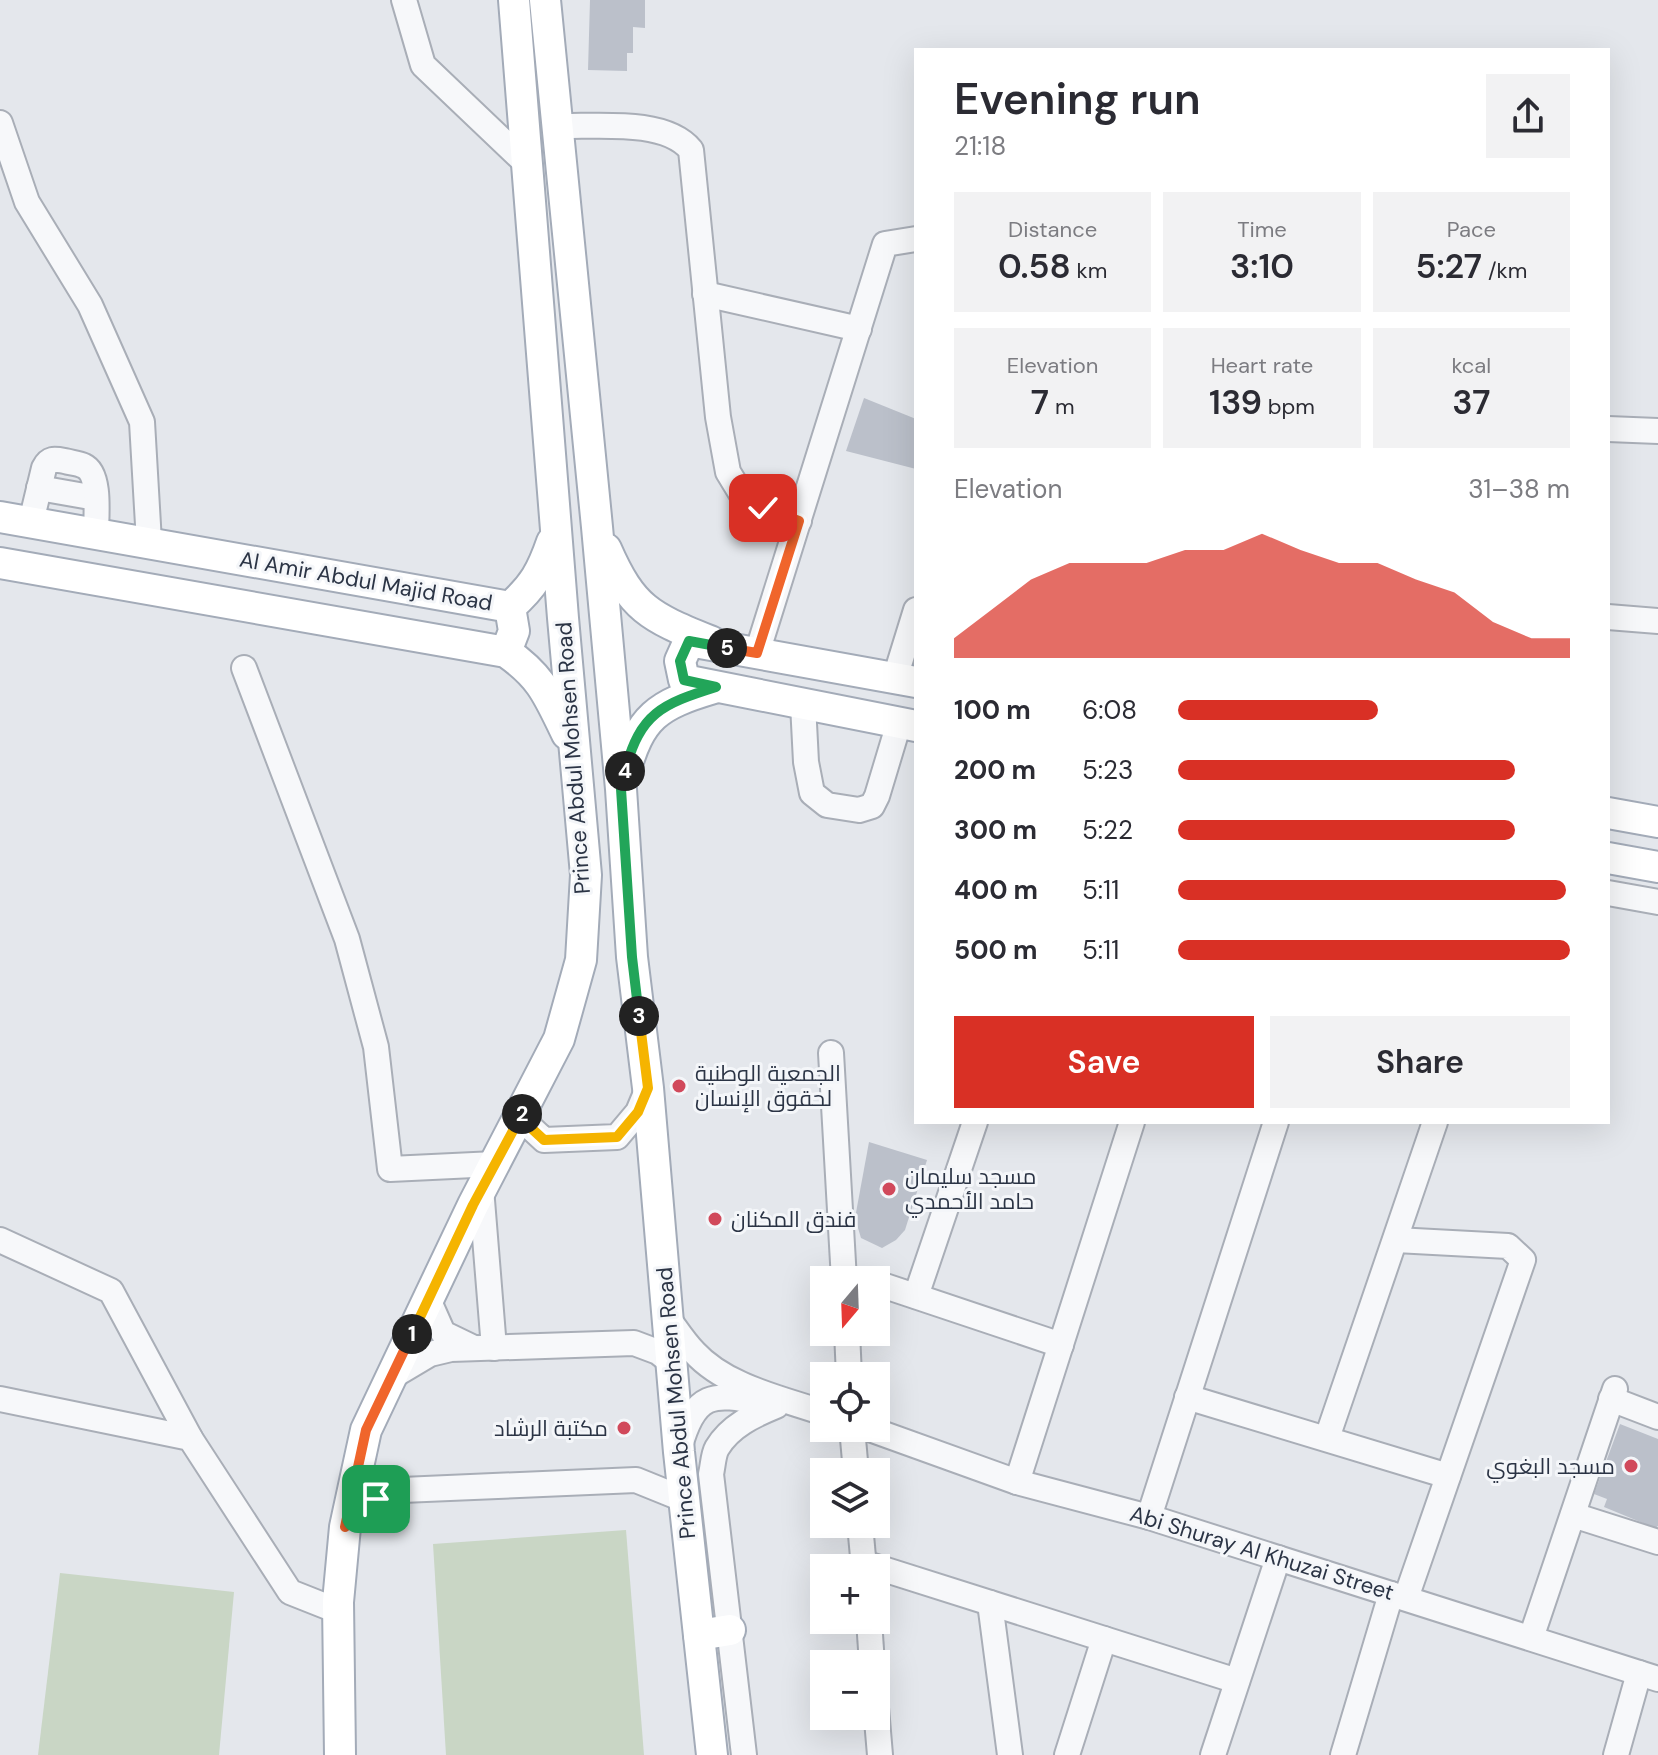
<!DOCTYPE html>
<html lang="en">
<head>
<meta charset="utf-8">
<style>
	:root { --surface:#fff; --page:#f2f2f3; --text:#2b2b33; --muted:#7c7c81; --accent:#d93025 }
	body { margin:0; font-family:"DM Sans",Cairo,sans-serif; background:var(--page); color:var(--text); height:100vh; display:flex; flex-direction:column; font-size:30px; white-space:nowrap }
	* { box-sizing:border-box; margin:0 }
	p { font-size:26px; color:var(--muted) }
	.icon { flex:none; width:44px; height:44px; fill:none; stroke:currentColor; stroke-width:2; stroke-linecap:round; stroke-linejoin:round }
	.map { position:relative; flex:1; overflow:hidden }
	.side { position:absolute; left:914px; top:48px; width:696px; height:1076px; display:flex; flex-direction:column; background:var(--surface); border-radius:0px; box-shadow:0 8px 32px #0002 }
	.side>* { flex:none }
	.needle { width:52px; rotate:199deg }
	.controls { position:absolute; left:810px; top:1266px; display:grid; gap:16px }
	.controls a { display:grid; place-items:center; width:80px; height:80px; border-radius:0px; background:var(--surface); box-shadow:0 8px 32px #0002; font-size:40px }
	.pin { position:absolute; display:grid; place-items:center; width:68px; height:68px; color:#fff; margin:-34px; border-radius:16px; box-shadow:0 4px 12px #0006 }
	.km { position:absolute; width:40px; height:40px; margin:-20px; border-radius:50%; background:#222; color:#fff; font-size:22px; line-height:40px; text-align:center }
	.round { display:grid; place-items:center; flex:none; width:84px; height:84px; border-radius:0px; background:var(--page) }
	.overview { display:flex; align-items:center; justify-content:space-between; height:136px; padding:0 40px }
	h1 { font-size:44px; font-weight:600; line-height:60px }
	.figures { display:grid; grid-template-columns:repeat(3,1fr); gap:12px; height:136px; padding:8px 40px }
	.figures div { display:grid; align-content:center; border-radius:0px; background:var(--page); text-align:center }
	.figures b { font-size:34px; font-weight:600 }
	.figures small { font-size:22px; font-weight:400 }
	.figures p { font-size:22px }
	.chart { height:224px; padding:16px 40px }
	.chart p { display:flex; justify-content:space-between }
	.chart svg { width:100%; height:144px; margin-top:8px; fill:var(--accent); opacity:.7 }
	.button { display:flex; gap:16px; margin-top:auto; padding:16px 40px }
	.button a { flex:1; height:92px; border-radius:0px; background:var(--accent); color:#fff; font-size:32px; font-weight:600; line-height:92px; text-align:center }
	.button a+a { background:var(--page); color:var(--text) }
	ul { padding:0 40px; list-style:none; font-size:26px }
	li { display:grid; grid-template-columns:128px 96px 1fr; align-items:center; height:60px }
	li i { height:20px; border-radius:10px; background:var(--accent) }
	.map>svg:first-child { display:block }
	.green { fill:#c9d6c5 }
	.building { fill:#bbc0ca }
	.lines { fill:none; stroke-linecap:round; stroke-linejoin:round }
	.minor-casing { stroke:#a9aeb7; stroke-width:28 }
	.major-casing { stroke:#a3abb8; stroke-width:34 }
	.minor { stroke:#f7f8fa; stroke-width:24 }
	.major { stroke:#fff; stroke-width:30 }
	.split-1-casing { stroke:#fff; stroke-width:16 }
	.split-2-casing { stroke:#fff; stroke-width:16 }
	.split-3-casing { stroke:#fff; stroke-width:16 }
	.split-4-casing { stroke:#fff; stroke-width:16 }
	.split-5-casing { stroke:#fff; stroke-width:16 }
	.split-6-casing { stroke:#fff; stroke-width:16 }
	.split-1 { stroke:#f0652b; stroke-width:10 }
	.split-2 { stroke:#f5b400; stroke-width:10 }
	.split-3 { stroke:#f5b400; stroke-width:10 }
	.split-4 { stroke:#22a559; stroke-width:10 }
	.split-5 { stroke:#22a559; stroke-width:10 }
	.split-6 { stroke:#f0652b; stroke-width:10 }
	.poi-dot { fill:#d1495b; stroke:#f4f6f9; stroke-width:3 }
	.labels { text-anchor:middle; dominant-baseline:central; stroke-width:6; stroke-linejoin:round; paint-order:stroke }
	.street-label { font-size:22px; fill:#2b3445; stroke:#f4f6f9 }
	.poi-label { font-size:22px; fill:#2b3445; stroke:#f4f6f9; text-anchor:start }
</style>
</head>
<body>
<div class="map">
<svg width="1658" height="1755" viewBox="0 0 1658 1755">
	<rect width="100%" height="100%" fill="#e4e7ec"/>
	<g class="green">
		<path d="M626,1530L644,1755H446L433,1544Z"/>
		<path d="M60,1573L234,1592L219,1755H38Z"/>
	</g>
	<g class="building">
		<path d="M590,0H645V28L633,27V53H627V71L588,70Z"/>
		<path d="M864,398L916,419V469L846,451Z"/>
		<path d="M869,1142L927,1160L905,1230L896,1240L882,1248L861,1238L855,1218Z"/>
		<path d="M1620,1424L1658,1439V1526L1655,1528L1604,1507L1607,1499L1594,1494Z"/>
	</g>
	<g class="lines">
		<defs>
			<g id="minor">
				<path d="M404,0L423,65L527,164"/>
				<path d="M0,123L27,202L90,305L142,422L149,542"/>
				<path d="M557,126C595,127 665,118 691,150L718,417L728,472L742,495L763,508L799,521"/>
				<path d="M705,294L859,329"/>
				<path d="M1608,429L1658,431"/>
				<path d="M39,488L96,498"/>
				<path d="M31,522L44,468C49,458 54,459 65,461C71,463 78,463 84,466C101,474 96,517 96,533"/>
				<path d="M1608,617L1658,621"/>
				<path d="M757,653L885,244L916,239"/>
				<path d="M244,668L347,939L376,1047L390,1169L495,1164"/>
				<path d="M895,678L916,610"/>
				<path d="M803,704L806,762L812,793L827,805L859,810L872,806L877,796L899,723"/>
				<path d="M1608,893L1658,902"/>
				<path d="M831,1053L844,1280"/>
				<path d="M524,1110L530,1127L544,1140L617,1137L638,1112L648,1088"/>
				<path d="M481,1188L494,1348"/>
				<path d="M0,1240L111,1291L190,1438"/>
				<path d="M1396,1240L1508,1246L1523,1260L1406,1598"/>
				<path d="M876,1283L1061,1345"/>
				<path d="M916,1296L975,1122"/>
				<path d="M428,1299L443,1333L472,1347"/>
				<path d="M667,1317C676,1329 684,1342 694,1352C726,1387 781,1398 824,1413"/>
				<path d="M847,1332L849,1376"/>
				<path d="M393,1376L430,1354L451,1349L634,1343L658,1352L673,1364"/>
				<path d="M1187,1397L1448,1476"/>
				<path d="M0,1399L190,1438L290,1592L338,1611"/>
				<path d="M1611,1399L1658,1417"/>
				<path d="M852,1428L856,1472"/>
				<path d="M867,1428L1017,1482L1149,1517L1658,1679"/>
				<path d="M1327,1438L1435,1122"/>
				<path d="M680,1446C695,1393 712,1392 762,1403"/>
				<path d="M1017,1482L1132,1122"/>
				<path d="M1573,1515L1658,1542"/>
				<path d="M1149,1517L1276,1122"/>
				<path d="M860,1524L864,1568"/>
				<path d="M345,1527L376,1499L402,1490L636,1480L683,1499"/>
				<path d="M864,1563L1237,1681"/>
				<path d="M990,1603L1010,1755"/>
				<path d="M869,1620L872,1664"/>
				<path d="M1531,1638L1615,1389"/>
				<path d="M876,1708L880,1755"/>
				<path d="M744,1755L711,1474C713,1466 713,1455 717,1448C730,1426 754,1415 776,1406"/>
				<path d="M1067,1755L1104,1639"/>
				<path d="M1213,1755L1278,1558"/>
				<path d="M1343,1755L1391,1594"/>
				<path d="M1616,1755L1639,1673"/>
			</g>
			<g id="major">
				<path d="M545,0L597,527L621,789L632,957L648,1088L679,1452L712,1755"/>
				<path d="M0,517L510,607L514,631L506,652"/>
				<path d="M606,549C633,611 651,617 712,642"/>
				<path d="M0,563L506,652C542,677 548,695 567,734"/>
				<path d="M510,607C534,586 542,571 552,542"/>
				<path d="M916,682L689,641L680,661L684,680L916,726"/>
				<path d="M624,775C640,716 657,705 714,688"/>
				<path d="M1608,813L1658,822"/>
				<path d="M1608,858L1658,867"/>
				<path d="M699,1635L730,1630"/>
				<path d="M340,1755L338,1602L345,1527L366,1430L473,1205L559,1039L581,960L586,875L563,618L514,0"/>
			</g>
		</defs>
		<use href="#minor" class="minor-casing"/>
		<use href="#major" class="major-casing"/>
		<use href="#minor" class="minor"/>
		<use href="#major" class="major"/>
	</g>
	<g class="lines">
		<defs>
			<path id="split-1" d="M376,1499L345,1527L366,1430L412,1334"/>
			<path id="split-2" d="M412,1334L473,1205L522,1114"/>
			<path id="split-3" d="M522,1114L524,1110L530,1127L544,1140L617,1137L638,1112L648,1088L639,1016"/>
			<path id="split-4" d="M625,771L621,789L632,957L639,1016"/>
			<path id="split-5" d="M625,771C640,713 662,704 716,687L684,680L680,661L689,641L727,648"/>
			<path id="split-6" d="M727,648L757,653L799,521L763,508"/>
		</defs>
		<use href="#split-1" class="split-1-casing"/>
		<use href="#split-2" class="split-2-casing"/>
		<use href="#split-3" class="split-3-casing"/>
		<use href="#split-4" class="split-4-casing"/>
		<use href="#split-5" class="split-5-casing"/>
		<use href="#split-6" class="split-6-casing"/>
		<use href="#split-1" class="split-1"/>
		<use href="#split-2" class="split-2"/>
		<use href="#split-3" class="split-3"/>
		<use href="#split-4" class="split-4"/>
		<use href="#split-5" class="split-5"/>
		<use href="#split-6" class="split-6"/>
	</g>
	<g class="poi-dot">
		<circle cx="679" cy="1086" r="8"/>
		<circle cx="889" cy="1189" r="8"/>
		<circle cx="715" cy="1219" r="8"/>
		<circle cx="624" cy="1428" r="8"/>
		<circle cx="1631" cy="1466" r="8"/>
	</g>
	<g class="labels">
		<g class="street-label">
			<text transform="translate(366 581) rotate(10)">Al Amir Abdul Majid Road</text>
			<text transform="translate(573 758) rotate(-94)">Prince Abdul Mohsen Road</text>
			<text transform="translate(676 1403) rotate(-95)">Prince Abdul Mohsen Road</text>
			<text transform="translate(1262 1553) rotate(17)">Abi Shuray Al Khuzai Street</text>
		</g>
		<g class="poi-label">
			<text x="695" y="1073">الجمعية الوطنية<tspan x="695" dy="25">لحقوق الإنسان</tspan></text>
			<text x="905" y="1176">مسجد سليمان<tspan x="905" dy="25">حامد الأحمدي</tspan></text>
			<text x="731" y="1219">فندق المكنان</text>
			<text x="608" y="1428" text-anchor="end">مكتبة الرشاد</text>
			<text x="1615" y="1466" text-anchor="end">مسجد البغوي</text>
		</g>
	</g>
</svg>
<div class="controls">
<a><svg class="needle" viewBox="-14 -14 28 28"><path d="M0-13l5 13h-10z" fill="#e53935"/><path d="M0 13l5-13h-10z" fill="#7c7c81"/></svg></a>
<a><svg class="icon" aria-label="locate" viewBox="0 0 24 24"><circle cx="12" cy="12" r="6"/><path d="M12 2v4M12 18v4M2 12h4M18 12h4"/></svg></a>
<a><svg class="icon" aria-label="layers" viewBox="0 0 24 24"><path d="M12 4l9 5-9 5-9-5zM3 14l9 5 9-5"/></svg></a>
<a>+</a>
<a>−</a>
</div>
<div class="pin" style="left:376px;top:1499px;background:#1e9e55"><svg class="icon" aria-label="arrive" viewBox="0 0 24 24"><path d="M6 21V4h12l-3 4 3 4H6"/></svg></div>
<div class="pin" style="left:763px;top:508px;background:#d93025"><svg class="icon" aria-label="check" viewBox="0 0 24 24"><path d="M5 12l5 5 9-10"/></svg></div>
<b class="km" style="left:412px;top:1334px">1</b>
<b class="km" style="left:522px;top:1114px">2</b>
<b class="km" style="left:639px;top:1016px">3</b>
<b class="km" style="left:625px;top:771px">4</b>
<b class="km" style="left:727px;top:648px">5</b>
<section class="side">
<div class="overview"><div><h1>Evening run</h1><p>21:18</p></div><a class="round"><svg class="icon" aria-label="share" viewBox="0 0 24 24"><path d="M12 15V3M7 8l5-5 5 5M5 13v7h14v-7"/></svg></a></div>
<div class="figures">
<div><p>Distance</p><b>0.58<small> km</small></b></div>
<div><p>Time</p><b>3:10</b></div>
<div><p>Pace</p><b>5:27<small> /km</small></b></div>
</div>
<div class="figures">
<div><p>Elevation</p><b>7<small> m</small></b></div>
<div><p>Heart rate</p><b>139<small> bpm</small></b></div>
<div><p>kcal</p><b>37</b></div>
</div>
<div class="chart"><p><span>Elevation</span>31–38 m</p>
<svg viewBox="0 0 160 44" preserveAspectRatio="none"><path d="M0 44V38L10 29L20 20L30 15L40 15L50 15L60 11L70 11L80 6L90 11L100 15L110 15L120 20L130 24L140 33L150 38L160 38V44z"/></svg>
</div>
<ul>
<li><b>100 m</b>6:08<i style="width:51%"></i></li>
<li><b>200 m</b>5:23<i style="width:86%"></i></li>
<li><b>300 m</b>5:22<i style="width:86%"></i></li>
<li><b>400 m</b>5:11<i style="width:99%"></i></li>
<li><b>500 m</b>5:11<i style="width:100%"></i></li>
</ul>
<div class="button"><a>Save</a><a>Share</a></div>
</section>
</div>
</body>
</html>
